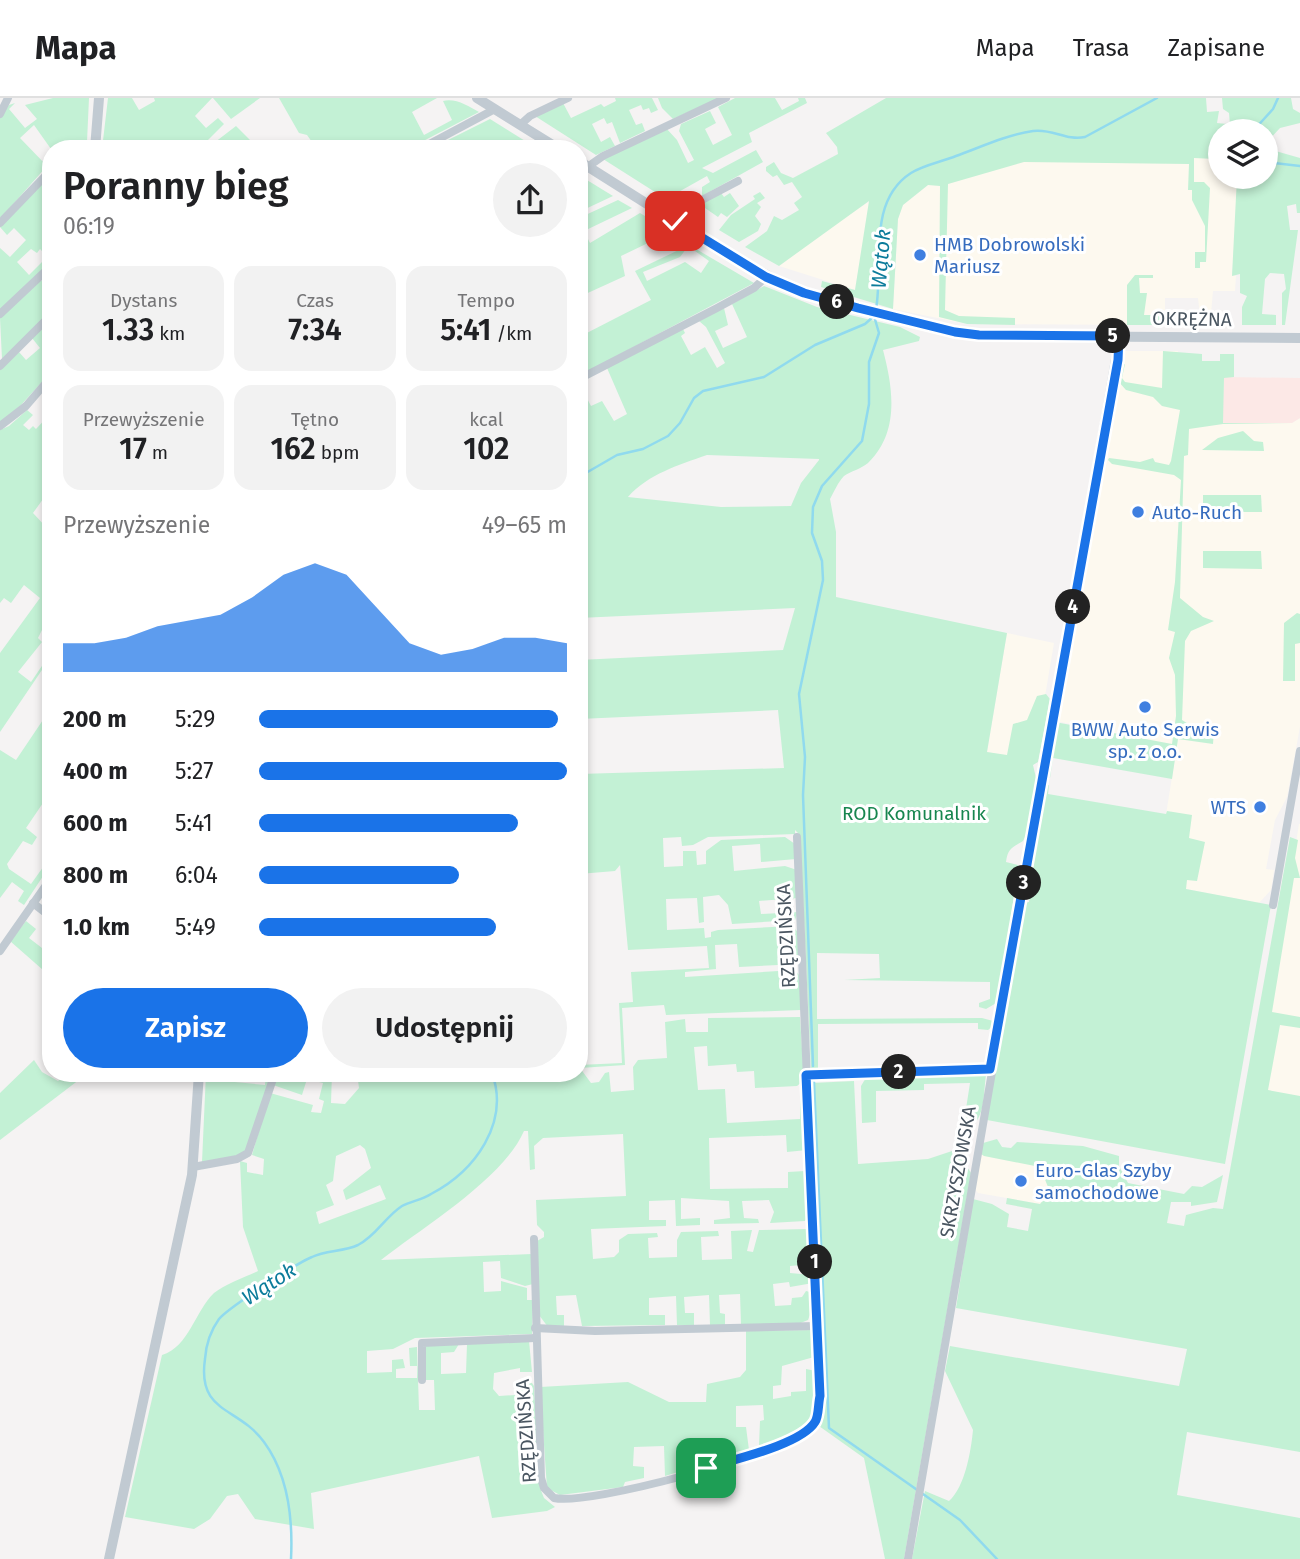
<!DOCTYPE html>
<html lang="pl">
<head>
<meta charset="utf-8">
<style>
	:root { --surface:#fff; --page:#f2f2f2; --text:#202124; --muted:#757577; --line:#e0e0e0; --accent:#1a73e8 }
	body { margin:0; font-family:"Fira Sans",sans-serif; background:var(--page); color:var(--text); height:100vh; display:flex; flex-direction:column; font-size:26px; white-space:nowrap }
	* { box-sizing:border-box; margin:0 }
	p { font-size:23px; color:var(--muted) }
	.icon { flex:none; width:38px; height:38px; fill:none; stroke:currentColor; stroke-width:2; stroke-linecap:round; stroke-linejoin:round }
	.map { position:relative; flex:1; overflow:hidden }
	.panel { position:absolute; left:42px; top:42px; width:546px; height:942px; display:flex; flex-direction:column; background:var(--surface); border-radius:28px; box-shadow:0 4px 10px #0003 }
	.panel>* { flex:none }
	.buttons { position:absolute; left:1208px; top:21px; display:grid; gap:14px }
	.buttons a { display:grid; place-items:center; width:70px; height:70px; border-radius:50%; background:var(--surface); box-shadow:0 4px 10px #0003; font-size:35px }
	.pin { position:absolute; display:grid; place-items:center; width:60px; height:60px; color:#fff; margin:-30px; border-radius:14px; box-shadow:0 4px 10px #0006 }
	.km { position:absolute; width:35px; height:35px; margin:-18px; border-radius:50%; background:#222; color:#fff; font-size:19px; line-height:35px; text-align:center }
	.round { display:grid; place-items:center; flex:none; width:74px; height:74px; border-radius:37px; background:var(--page) }
	.summary { display:flex; align-items:center; justify-content:space-between; height:119px; padding:0 21px }
	h1 { font-size:38px; font-weight:600; line-height:52px }
	.metrics { display:grid; grid-template-columns:repeat(3,1fr); gap:10px; height:119px; padding:7px 21px }
	.metrics div { display:grid; align-content:center; border-radius:18px; background:var(--page); text-align:center }
	.metrics b { font-size:30px; font-weight:600 }
	.metrics small { font-size:19px; font-weight:400 }
	.metrics p { font-size:19px }
	.chart { height:196px; padding:14px 21px }
	.chart p { display:flex; justify-content:space-between }
	.chart svg { width:100%; height:126px; margin-top:7px; fill:var(--accent); opacity:.7 }
	.cta { display:flex; gap:14px; margin-top:auto; padding:14px 21px }
	.cta a { flex:1; height:80px; border-radius:42px; background:var(--accent); color:#fff; font-size:28px; font-weight:600; line-height:80px; text-align:center }
	.cta a+a { background:var(--page); color:var(--text) }
	ul { padding:0 21px; list-style:none; font-size:23px }
	li { display:grid; grid-template-columns:112px 84px 1fr; align-items:center; height:52px }
	li i { height:18px; border-radius:9px; background:var(--accent) }
	header { display:flex; align-items:center; gap:42px; box-sizing:border-box; height:98px; padding:0 35px; background:var(--surface); border-bottom:2px solid var(--line) }
	header strong { font-size:33px }
	nav { display:flex; gap:38px; margin-inline-start:auto; font-size:24px }
	.map>svg:first-child { display:block }
	.commercial { fill:#fdf9ef }
	.medical { fill:#fce8e6 }
	.green { fill:#c3f1d5; fill-rule:evenodd }
	.lines { fill:none; stroke-linecap:round; stroke-linejoin:round }
	.stream { stroke:#90daee; stroke-width:2.5 }
	.minor { stroke:#c1cad2; stroke-width:8 }
	.tertiary { stroke:#c1cad2; stroke-width:10 }
	.route-casing { stroke:#fff; stroke-width:14 }
	.route { stroke:#1a73e8; stroke-width:9 }
	.shop-dot { fill:#3f7fe0; stroke:#fff; stroke-width:2.5 }
	.labels { text-anchor:middle; dominant-baseline:central; stroke-width:6; stroke-linejoin:round; paint-order:stroke }
	.shop-label { font-size:19px; fill:#366cbe; stroke:#fff; text-anchor:start }
	.street-label { font-size:19px; fill:#4a5661; stroke:#fff }
	.park-label { font-size:19px; fill:#17864f; stroke:#fff }
	.water-label { font-size:21px; font-style:italic; fill:#0c7c9b; stroke:#fff }
</style>
</head>
<body>
<header>
<strong>Mapa</strong>
<nav><a>Mapa</a><a>Trasa</a><a>Zapisane</a></nav>
</header>
<div class="map">
<svg width="1300" height="1461" viewBox="0 0 1300 1461">
	<rect width="100%" height="100%" fill="#f5f3f3"/>
	<g class="commercial">
		<path d="M1194,59L1220,61V79H1237L1239,83L1232,177L1236,178L1235,193H1213L1210,227L1200,217L1198,200H1165V227L967,226L893,211L898,121L903,107L928,87L948,86L1027,61Z"/>
		<path d="M870,103L855,192L779,168L832,128Z"/>
		<path d="M1125,253H1178L1182,299L1222,325H1292L1300,320V629L1287,699L1275,722L1266,771L1274,772L1271,792L1259,805L1155,785L1177,648L1056,623Z"/>
		<path d="M1007,535L1054,545L1034,663L987,654Z"/>
		<path d="M1299,726H1300V1005L1256,997Z"/>
		<path d="M981,1056L1064,1073L1057,1109L978,1095L975,1091Z"/>
	</g>
	<path class="medical" d="M1224,279L1300,280V320L1292,325H1222Z"/>
	<g class="green">
		<path d="M53,0H89L87,44L73,51H51L34,27L20,40L47,68L0,121V20L9,7L15,5L9,11L25,30L37,21L25,7Z"/>
		<path d="M108,0H132L139,12L155,3L154,0H212L195,18L206,30L218,20L224,26L203,47L210,48L236,28L259,51H102Z"/>
		<path d="M213,0H260L231,21Z"/>
		<path d="M279,0H437L412,14L424,37L452,22L443,3C456,0 468,8 479,14L408,51H317L307,37L299,35Z"/>
		<path d="M615,0H652L658,12L651,15L649,10L643,12L641,7L629,12L636,27L642,25L645,33L620,45L612,24L607,26L604,20L592,26L601,44L610,39L615,48L596,57L535,18L563,5L571,20L601,6L604,9L616,3Z"/>
		<path d="M658,0H719L673,21L662,10Z"/>
		<path d="M735,0H775L782,12L799,3L798,0H805L807,5L749,35L752,44L702,70L713,75L756,52L763,64L702,98V89L710,84L707,78L666,101L603,61L666,30L677,42L688,65L694,62L679,33L681,26L710,13L716,25L705,31L713,47L732,37L718,9Z"/>
		<path d="M886,0H1206L1207,14L1219,13L1217,25L1227,26L1229,33H1220V54L1215,61L1194,60V84H1204L1210,90L1206,164H1200V170H1195V154H1205V128L1192,102V92H1188L1189,66L1024,64L948,86L945,212L959,218L1015,220V227L967,226L939,219L940,88L928,87L903,107L898,121L893,211L821,189L822,183L855,192L869,103L779,168L745,149L767,133L774,118L782,122L799,112L794,105L802,99L792,84L784,87L777,77L773,79L766,73V69L774,64L781,75L793,80L838,56L837,49L826,35Z"/>
		<path d="M1222,0H1291L1293,11L1300,15V25L1280,30L1268,43L1272,52L1300,60V115H1297L1296,106L1287,108L1290,132H1298L1285,227H1282V195L1286,191L1284,176L1270,175L1265,181L1262,216L1276,217V227H1242V209L1247,198L1240,195V176L1232,178L1237,79H1265V33H1234V27H1230L1229,15L1223,11Z"/>
		<path d="M490,21L538,51H452L448,42Z"/>
		<path d="M51,75V162L40,151L37,155L31,151L17,164L29,177L42,164L47,169L0,214V150L10,159L26,142L14,130L7,137L0,129Z"/>
		<path d="M582,79L613,98L579,114V80Z"/>
		<path d="M760,94L765,100L757,105L761,109L755,118L761,126L758,133L739,144L719,132L731,117L755,101L753,98Z"/>
		<path d="M721,95L724,99L730,95L739,108L727,119L721,115L718,119L705,110L702,113L695,109L691,116L686,113Z"/>
		<path d="M618,102L632,110L584,133L590,145L640,115L671,134L621,158L625,178L579,199V120Z"/>
		<path d="M689,147L680,159L643,174L647,183L685,164L701,175L709,163L695,153L696,151L754,185L579,278V239L651,202L635,173Z"/>
		<path d="M1135,177H1153V180H1139L1140,195H1147L1144,217H1165V227H1127V187Z"/>
		<path d="M51,180V214L2,261L0,220L41,182L45,186Z"/>
		<path d="M764,188L817,209L900,229L920,239L919,243L883,252C893,290 900,334 868,365C861,371 851,373 844,378C838,384 834,394 830,401L836,434V499L1007,535L987,654L1007,657L1013,626L1027,622L1037,598L1046,596L1050,601L1038,664L1033,667L1036,680L1026,737L1023,743C1012,750 1008,750 1006,764L1018,767V771L998,904L986,911L979,909V905L990,901V884L844,882L880,880L879,856L817,855V921L982,920L993,923V928L988,932L978,931V925L818,926V973L811,971L800,737L795,732V736L708,739L693,747L682,748L681,739L663,740L664,769L683,768V753H696L697,767L706,766V753L721,742L785,739L795,746L796,761L761,764L760,746L732,748L734,773L785,768L797,772L798,800L759,803L761,816L798,814L795,822L732,826L728,807L719,797L703,799L704,824L699,825L697,800L666,801L667,832L704,830L705,840L711,839V834L718,832L792,828L799,835L800,866L739,869L737,846L715,847L716,871L685,874V879L795,872L800,878L801,912L666,917L664,907L622,910L625,967L580,970L591,985L599,984L605,975L609,974L611,994L634,992L633,969L638,962L667,960L665,924L685,921L686,934H708V920L800,919L804,982L797,988L755,990L754,973L737,974L736,966L708,968L707,948L694,949L698,992L725,991L727,1025L800,1021V995L804,996L806,1022L803,1025L807,1052L787,1054L786,1037L709,1040L710,1091L788,1090V1074L805,1073L804,1067C813,1079 813,1112 805,1123L770,1125L774,1114L769,1102L742,1103L744,1120L758,1121L759,1125L714,1126V1122L730,1120L729,1103L681,1100V1121L700,1120V1127L676,1128L675,1102L649,1103V1122H666V1128L591,1131L593,1161L614,1159L619,1154V1142L628,1136L657,1135L658,1139L648,1140L649,1160L677,1159V1142L681,1134L718,1133L719,1138L701,1139L702,1162L732,1161L731,1133L752,1132L747,1153L753,1154L759,1132L807,1131L811,1133L812,1166L790,1168V1175L812,1177L813,1185L790,1189L789,1184L773,1186L775,1208L791,1207L792,1200L802,1199L806,1193L810,1194L813,1208L808,1222L798,1226H741L740,1196L719,1197L720,1215L725,1216V1227H710L709,1197L684,1199L685,1215H694V1227H677L676,1198L649,1200V1217H665V1227L582,1228L576,1197L556,1198L557,1217H564V1228L548,1229L539,1217L537,1143L544,1139V1134L537,1127L536,1102L626,1098L623,1036L543,1040L534,1048L535,1071L530,1072L528,1033H524C503,1081 423,1129 381,1162L532,1156L533,1186L525,1188L501,1180L500,1163L483,1164L484,1194L501,1193V1183L527,1190V1202H533L532,1236L415,1240L393,1251L367,1253V1275L392,1274V1262L403,1261L405,1270L396,1271V1280H417V1268H410L409,1250L417,1249L419,1312H435L434,1282H425L424,1247L459,1246L454,1254L441,1255V1276L466,1275L467,1246L529,1243L532,1274H520V1270L494,1275L493,1291L499,1298L515,1297L518,1286L532,1285L534,1288L540,1390L544,1400L555,1409L547,1413L492,1420L479,1358L311,1395L314,1431L255,1421L238,1396L227,1398L210,1421L194,1431L125,1419L162,1257C189,1249 195,1213 214,1195C225,1186 245,1179 258,1173L243,1129L240,1063L247,1065V1074L263,1077L264,1061L252,1057L270,995L313,1007L311,1014L321,1015L324,1003L319,1001L323,985L307,981L302,997L273,987L277,975H332L331,1005L345,1006L359,990L357,975H579V967L622,965L619,905L633,904L631,874L709,870L707,848L628,852L620,767L615,773L579,776V676L784,670L778,612L579,621V562L783,552L795,510L579,520V285L591,308L602,303L614,323L627,316L607,270L683,231L685,235L681,238L691,257L705,249L717,270L725,265L706,229L699,223L724,210L728,227L715,233L723,250L747,239L732,206ZM707,357L819,361V362L801,385L791,408L721,409L628,399C648,376 679,367 707,357ZM360,1047L365,1051L371,1070L343,1092L346,1102L380,1087L386,1101L319,1126L316,1114L334,1107L326,1087L333,1083L336,1058Z"/>
		<path d="M51,221V274L21,307L0,325V272L19,254L26,262L40,250L32,240Z"/>
		<path d="M1163,253L1202,256V263H1220V256H1234V279L1224,280L1223,325H1292L1223,326L1189,331L1188,357L1184,358L1180,500L1203,519L1214,523L1191,533L1185,543L1182,622L1193,629L1214,632L1213,646L1178,641L1172,681L1053,660L1050,680L1046,678L1055,624L1172,646L1176,618L1175,577L1169,560L1175,534L1168,532L1175,484L1181,382L1174,377L1112,366L1108,362L1109,360L1140,364L1153,360L1155,364L1169,367L1171,363L1180,312L1162,308L1153,299L1126,292L1118,283L1122,267L1125,266L1122,280L1125,284L1162,290Z"/>
		<path d="M27,312L33,317L23,327L29,332L33,328L36,331L51,315V366L47,370L51,390L33,415L46,429L51,424L46,433L51,438V483L43,497L51,534L50,537L42,532L38,540L42,544L18,574L31,584L50,556L51,569L46,566L0,634V555L40,500L24,487L11,505L4,500L0,505V332L9,328Z"/>
		<path d="M1243,333L1254,343L1263,344L1264,353L1202,352L1218,340Z"/>
		<path d="M1203,397H1261L1262,414H1203Z"/>
		<path d="M1203,453H1261L1262,471L1203,470Z"/>
		<path d="M1297,515L1300,516V545L1295,546V583H1283L1284,525Z"/>
		<path d="M51,610V709L43,705L26,730L37,739L32,747L23,743L7,766L9,771L31,786L51,758V766L24,807L18,803L24,793L12,784L0,800V652L16,662Z"/>
		<path d="M1045,687H1049L1048,696L1166,716L1167,713L1192,717L1189,740L1205,744L1197,783L1187,782L1186,791L1271,807L1225,1066L987,1022L1024,805L1029,804L1030,795L1026,793Z"/>
		<path d="M1290,739L1298,742L1295,760L1300,780H1294L1272,914L1300,919V930L1280,927L1268,992L1300,998V1354L1187,1334L1177,1397L1300,1420V1461H912L925,1393L949,1403C965,1389 971,1353 973,1332L945,1273L950,1248L1179,1288L1187,1251L956,1210L973,1101L992,1106L1009,1116L1007,1129L1028,1133L1032,1111L1006,1106L1007,1100L1040,1106L1050,1094L1040,1069L984,1058L981,1056L983,1045L997,1041L1002,1049L1011,1050L1017,1044L1083,1048L1119,1058V1068L1128,1085L1184,1096L1192,1088L1202,1089L1223,1077L1217,1104L1191,1108V1104H1171L1167,1125L1184,1128L1186,1117L1213,1110L1223,1111Z"/>
		<path d="M26,823L36,831L29,840L42,850L51,840V879L10,843Z"/>
		<path d="M34,962L42,974L58,983L67,975H88L0,1042V995Z"/>
		<path d="M981,974L986,977C983,996 986,1028 963,1030L970,985L924,986V992L876,993V1024L862,1025L861,988L867,978Z"/>
		<path d="M206,975H224V983L265,987L266,975H273L244,1057L202,1064Z"/>
		<path d="M854,983L858,1066L928,1061L967,1048L971,1041L966,1067L971,1075L904,1461H885L864,1360L819,1328L822,1311L811,992L812,985Z"/>
		<path d="M815,1232L814,1259L782,1268L781,1287L773,1288V1301L791,1298V1294L806,1293V1271L816,1273C818,1331 808,1331 759,1348L760,1323L764,1322L763,1307L736,1308V1329H746L749,1352L665,1378L664,1348L634,1349L633,1368L644,1369V1380L625,1384L623,1389L560,1397L547,1390L540,1289L628,1284L669,1304H706L707,1286L740,1279L746,1272V1233Z"/>
	</g>
	<g class="lines">
		<g class="stream">
			<path d="M1253,33L1273,11L1278,0"/>
			<path d="M1265,64L1300,68"/>
			<path d="M876,211C884,168 866,104 911,75C924,67 941,64 956,58C981,49 1006,37 1033,33C1052,30 1066,43 1085,39L1157,0"/>
			<path d="M579,379L617,357L643,351L668,338L680,325L694,300L703,293L764,279L815,247L865,226L874,218"/>
			<path d="M813,968L803,697L805,659L799,596L823,482L822,463L812,435L813,409L822,388L862,343L869,306V264L879,235L874,218"/>
			<path d="M814,984L829,1330L960,1422L997,1461"/>
			<path d="M291,1461C293,1421 289,1378 264,1344C238,1308 197,1316 205,1261C206,1247 211,1232 219,1221C228,1210 297,1165 312,1159C326,1152 343,1154 358,1147C376,1138 385,1119 402,1108C411,1103 422,1102 431,1096C475,1073 510,1025 492,975"/>
		</g>
		<g class="minor">
			<path d="M0,16L8,0"/>
			<path d="M520,27L530,18L568,0"/>
			<path d="M79,51L96,47"/>
			<path d="M420,51L495,11"/>
			<path d="M579,75L603,58L726,0"/>
			<path d="M675,123L681,113L738,83"/>
			<path d="M0,125L51,72"/>
			<path d="M0,216L51,168"/>
			<path d="M0,268L51,217"/>
			<path d="M579,281L717,210L754,190L766,179"/>
			<path d="M49,326L51,325"/>
			<path d="M0,328L26,308L51,279"/>
			<path d="M49,489L51,487"/>
			<path d="M33,805L51,819"/>
			<path d="M1273,807L1300,653"/>
			<path d="M0,853L51,780"/>
			<path d="M806,977L991,971"/>
			<path d="M193,1069L237,1061L248,1055L275,975"/>
			<path d="M534,1141L541,1380L544,1390L554,1400C589,1408 779,1356 808,1332C819,1323 818,1311 820,1298L797,739"/>
			<path d="M535,1230L595,1233L817,1228"/>
			<path d="M422,1282V1245L535,1240"/>
			<path d="M908,1461L1119,238"/>
		</g>
		<g class="tertiary">
			<path d="M477,0L559,51"/>
			<path d="M95,51L99,0"/>
			<path d="M579,63L720,152L791,190L955,235L998,238L1300,240"/>
			<path d="M109,1461L192,1077L199,975"/>
		</g>
	</g>
	<g class="lines">
		<defs>
			<path id="route" d="M675,123L766,179L804,195L858,210L955,234L979,237L1119,238L1118,262L990,971L806,977L820,1298C818,1306 819,1318 815,1324C801,1347 731,1362 706,1370"/>
		</defs>
		<use href="#route" class="route-casing"/>
		<use href="#route" class="route"/>
	</g>
	<g class="shop-dot">
		<circle cx="920" cy="157" r="7"/>
		<circle cx="1138" cy="414" r="7"/>
		<circle cx="1145" cy="609" r="7"/>
		<circle cx="1260" cy="709" r="7"/>
		<circle cx="1021" cy="1083" r="7"/>
	</g>
	<g class="labels">
		<g class="shop-label">
			<text x="934" y="146">HMB Dobrowolski<tspan x="934" dy="22">Mariusz</tspan></text>
			<text x="1152" y="414">Auto-Ruch</text>
			<text x="1145" y="631" text-anchor="middle">BWW Auto Serwis<tspan x="1145" dy="22">sp. z o.o.</tspan></text>
			<text x="1246" y="709" text-anchor="end">WTS</text>
			<text x="1035" y="1072">Euro-Glas Szyby<tspan x="1035" dy="22">samochodowe</tspan></text>
		</g>
		<g class="street-label">
			<text transform="translate(1192 221) rotate(1)">OKRĘŻNA</text>
			<text transform="translate(786 838) rotate(-93)">RZĘDZIŃSKA</text>
			<text transform="translate(958 1074) rotate(-80)">SKRZYSZOWSKA</text>
			<text transform="translate(526 1333) rotate(-94)">RZĘDZIŃSKA</text>
		</g>
		<g class="park-label">
			<text x="914" y="715">ROD Komunalnik</text>
		</g>
		<g class="water-label">
			<text transform="translate(881 161) rotate(-85)">Wątok</text>
			<text transform="translate(269 1186) rotate(-33)">Wątok</text>
		</g>
	</g>
</svg>
<div class="buttons">
<a><svg class="icon" aria-label="layers" viewBox="0 0 24 24"><path d="M12 4l9 5-9 5-9-5zM3 14l9 5 9-5"/></svg></a>
</div>
<div class="pin" style="left:706px;top:1370px;background:#1e9e55"><svg class="icon" aria-label="arrive" viewBox="0 0 24 24"><path d="M6 21V4h12l-3 4 3 4H6"/></svg></div>
<div class="pin" style="left:675px;top:123px;background:#d93025"><svg class="icon" aria-label="check" viewBox="0 0 24 24"><path d="M5 12l5 5 9-10"/></svg></div>
<b class="km" style="left:815px;top:1164px">1</b>
<b class="km" style="left:899px;top:974px">2</b>
<b class="km" style="left:1024px;top:785px">3</b>
<b class="km" style="left:1073px;top:509px">4</b>
<b class="km" style="left:1113px;top:238px">5</b>
<b class="km" style="left:837px;top:204px">6</b>
<section class="panel">
<div class="summary"><div><h1>Poranny bieg</h1><p>06:19</p></div><a class="round"><svg class="icon" aria-label="share" viewBox="0 0 24 24"><path d="M12 15V3M7 8l5-5 5 5M5 13v7h14v-7"/></svg></a></div>
<div class="metrics">
<div><p>Dystans</p><b>1.33<small> km</small></b></div>
<div><p>Czas</p><b>7:34</b></div>
<div><p>Tempo</p><b>5:41<small> /km</small></b></div>
</div>
<div class="metrics">
<div><p>Przewyższenie</p><b>17<small> m</small></b></div>
<div><p>Tętno</p><b>162<small> bpm</small></b></div>
<div><p>kcal</p><b>102</b></div>
</div>
<div class="chart"><p><span>Przewyższenie</span>49–65 m</p>
<svg viewBox="0 0 160 44" preserveAspectRatio="none"><path d="M0 44V34L10 34L20 32L30 28L40 26L50 24L60 18L70 10L80 6L90 10L100 22L110 34L120 38L130 36L140 32L150 32L160 34V44z"/></svg>
</div>
<ul>
<li><b>200 m</b>5:29<i style="width:97%"></i></li>
<li><b>400 m</b>5:27<i style="width:100%"></i></li>
<li><b>600 m</b>5:41<i style="width:84%"></i></li>
<li><b>800 m</b>6:04<i style="width:65%"></i></li>
<li><b>1.0 km</b>5:49<i style="width:77%"></i></li>
</ul>
<div class="cta"><a>Zapisz</a><a>Udostępnij</a></div>
</section>
</div>
</body>
</html>
